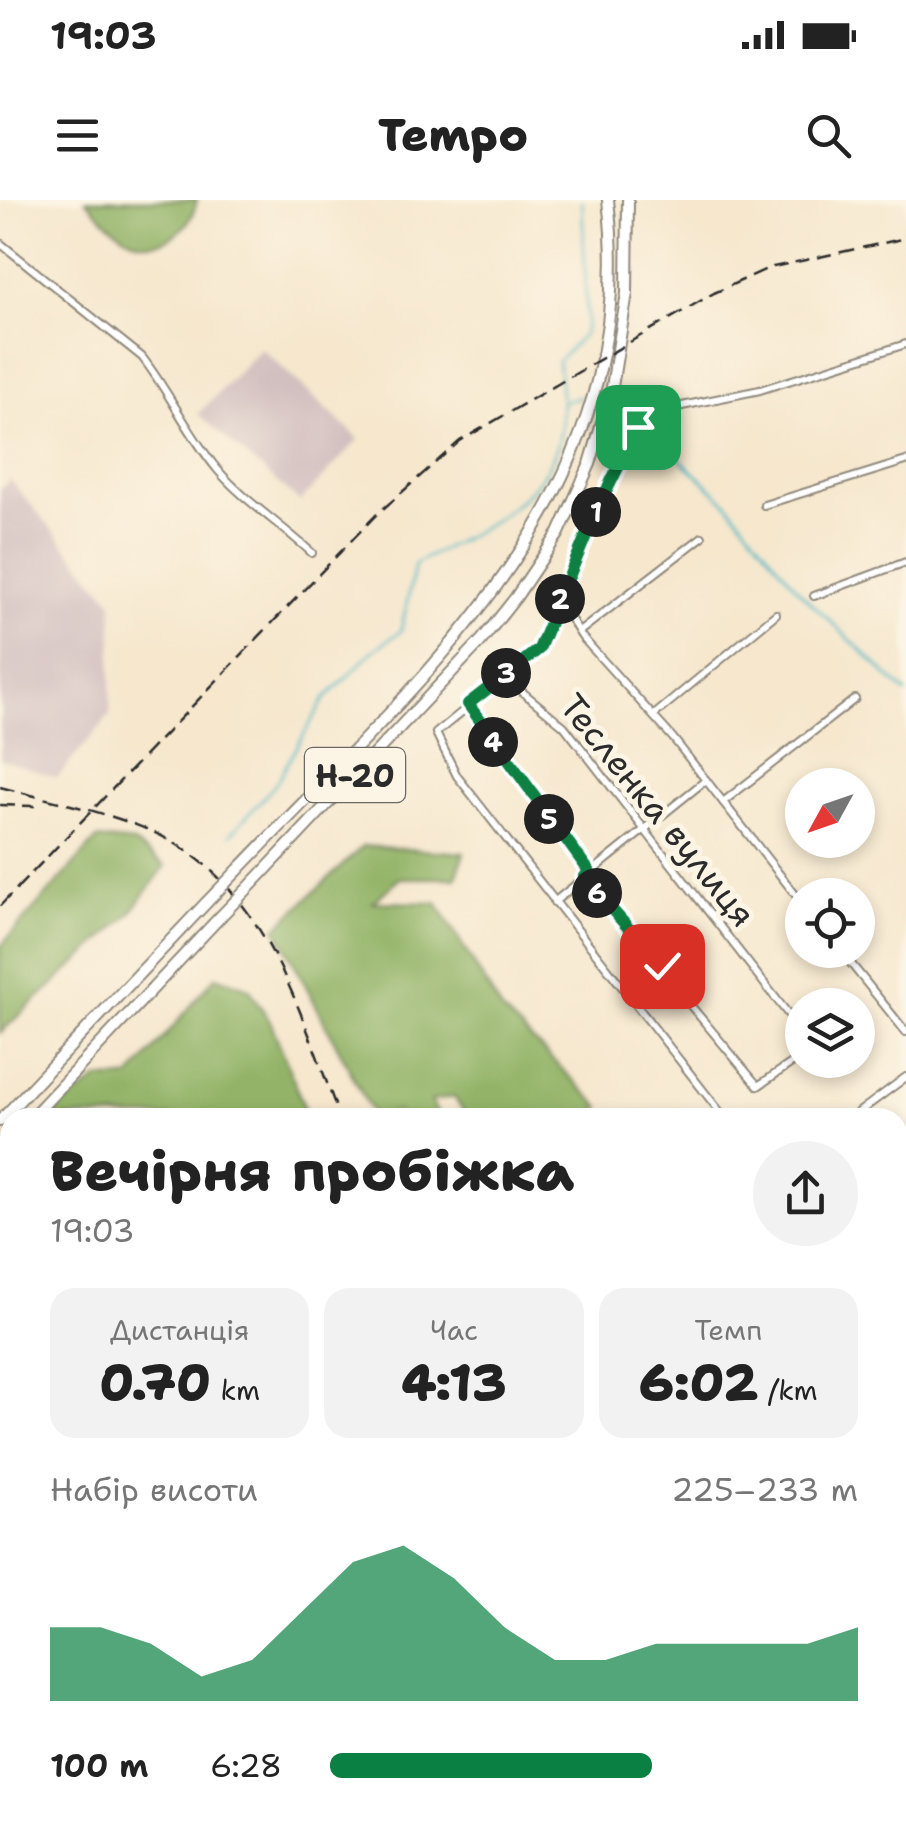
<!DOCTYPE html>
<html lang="uk">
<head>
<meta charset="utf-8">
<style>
	:root { --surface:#fff; --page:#f2f2f2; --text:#222; --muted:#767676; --accent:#0b8043 }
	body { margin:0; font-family:"Shantell Sans",sans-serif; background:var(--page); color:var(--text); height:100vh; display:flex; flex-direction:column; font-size:38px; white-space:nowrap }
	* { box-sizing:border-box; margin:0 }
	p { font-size:32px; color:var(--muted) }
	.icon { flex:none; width:55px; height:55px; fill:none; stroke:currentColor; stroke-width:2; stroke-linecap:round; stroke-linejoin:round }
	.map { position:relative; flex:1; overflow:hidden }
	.drawer { position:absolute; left:0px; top:908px; width:908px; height:718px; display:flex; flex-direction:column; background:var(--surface); border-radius:30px 30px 0 0; box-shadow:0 5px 15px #0003 }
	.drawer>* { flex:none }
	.needle { width:65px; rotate:230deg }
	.buttons { position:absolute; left:785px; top:568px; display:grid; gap:20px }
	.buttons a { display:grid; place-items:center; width:90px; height:90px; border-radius:50%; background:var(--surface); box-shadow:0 5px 15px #0003; font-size:50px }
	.pin { position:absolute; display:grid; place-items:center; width:85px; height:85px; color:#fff; margin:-42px; border-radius:20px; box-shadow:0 5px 15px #0006 }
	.km { position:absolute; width:50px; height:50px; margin:-25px; border-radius:50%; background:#222; color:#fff; font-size:28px; line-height:50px; text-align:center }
	.round { display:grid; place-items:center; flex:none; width:105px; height:105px; border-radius:52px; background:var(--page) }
	.overview { display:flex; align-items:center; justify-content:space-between; height:170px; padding:0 50px }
	h1 { font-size:55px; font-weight:800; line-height:75px }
	.figures { display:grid; grid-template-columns:repeat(3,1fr); gap:15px; height:170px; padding:10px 50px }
	.figures div { display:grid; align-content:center; border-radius:25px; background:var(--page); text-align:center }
	.figures b { font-size:50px; font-weight:800 }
	.figures small { font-size:28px; font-weight:400 }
	.figures p { font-size:28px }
	.chart { height:280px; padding:20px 50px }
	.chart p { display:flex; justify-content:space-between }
	.chart svg { width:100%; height:180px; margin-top:10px; fill:var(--accent); opacity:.7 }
	ul { padding:0 50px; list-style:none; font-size:32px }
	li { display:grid; grid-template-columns:160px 120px 1fr; align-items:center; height:75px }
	li i { height:25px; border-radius:12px; background:var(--accent) }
	.status { display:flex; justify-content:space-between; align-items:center; height:70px; padding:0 50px; background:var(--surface); direction:ltr }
	.status svg { height:28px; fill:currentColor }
	header { display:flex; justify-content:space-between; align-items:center; height:130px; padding:0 50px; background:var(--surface); font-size:45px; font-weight:800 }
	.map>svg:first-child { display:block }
	.industrial { fill:#d2bfc0 }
	.forest { fill:#93b468; stroke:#5f704a; stroke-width:2.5 }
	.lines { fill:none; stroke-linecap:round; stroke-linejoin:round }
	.stream { stroke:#4ab7c5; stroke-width:2.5 }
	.street-casing { stroke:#90897c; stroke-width:10 }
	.secondary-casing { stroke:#90897c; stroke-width:12 }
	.primary-casing { stroke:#90897c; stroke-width:14 }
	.street { stroke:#fff; stroke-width:6 }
	.secondary { stroke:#fff; stroke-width:9 }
	.primary { stroke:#fff; stroke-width:10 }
	.rail { stroke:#2b2b2b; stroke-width:2.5; stroke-dasharray:15 8; stroke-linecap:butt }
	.primary-bridge-casing { stroke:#90897c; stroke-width:14; stroke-linecap:butt }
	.primary-bridge { stroke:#fff; stroke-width:10 }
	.route-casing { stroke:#fff; stroke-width:20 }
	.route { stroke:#0b8043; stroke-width:12 }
	.labels { text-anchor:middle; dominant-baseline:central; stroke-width:10; stroke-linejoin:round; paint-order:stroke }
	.shield { fill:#fcf5e5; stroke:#6a6863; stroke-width:2.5 }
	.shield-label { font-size:32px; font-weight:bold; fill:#2b2b2b }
	.street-label { font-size:35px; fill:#2b2b2b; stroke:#fcf5e5 }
</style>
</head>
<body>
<div class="status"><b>19:03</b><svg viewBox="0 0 49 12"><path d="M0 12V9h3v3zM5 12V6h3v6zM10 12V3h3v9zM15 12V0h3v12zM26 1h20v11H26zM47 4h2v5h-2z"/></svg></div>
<header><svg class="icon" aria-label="menu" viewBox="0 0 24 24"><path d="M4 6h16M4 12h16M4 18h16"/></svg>Tempo<svg class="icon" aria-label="search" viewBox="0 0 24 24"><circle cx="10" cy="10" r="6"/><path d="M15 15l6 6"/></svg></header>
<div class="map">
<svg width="906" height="1624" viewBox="0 0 906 1624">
	<rect width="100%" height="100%" fill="#fcf5e5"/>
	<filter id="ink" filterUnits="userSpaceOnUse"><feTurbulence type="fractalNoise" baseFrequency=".01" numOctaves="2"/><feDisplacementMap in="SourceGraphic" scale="20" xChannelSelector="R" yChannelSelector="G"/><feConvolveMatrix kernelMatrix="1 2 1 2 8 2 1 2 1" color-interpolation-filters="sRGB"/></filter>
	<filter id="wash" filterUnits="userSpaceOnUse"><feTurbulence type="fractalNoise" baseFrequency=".0048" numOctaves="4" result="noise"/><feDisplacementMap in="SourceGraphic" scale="40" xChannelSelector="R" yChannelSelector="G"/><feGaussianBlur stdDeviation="2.25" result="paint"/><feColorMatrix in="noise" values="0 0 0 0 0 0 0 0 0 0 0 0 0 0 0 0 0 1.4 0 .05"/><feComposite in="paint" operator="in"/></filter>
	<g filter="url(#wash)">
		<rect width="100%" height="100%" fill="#f6e7cd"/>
		<g class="industrial">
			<path d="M261,148L359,239L300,302L198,214Z"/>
			<path d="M10,280L113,402L110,515L57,578L0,559V289Z"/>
			<path d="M704,1615H862L864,1624H698Z"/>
		</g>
		<g class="forest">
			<path d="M86,0H197C194,15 188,25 176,34C140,60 109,26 86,0Z"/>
			<path d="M97,639L134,643L165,666L130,714L0,833V747Z"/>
			<path d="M363,646L464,653L456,678H400L373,702L437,703L502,811L601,907L590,917H468L454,897L431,901L439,917H401L397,911L374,917L276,728Z"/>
			<path d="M216,776L249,788L271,823L308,917H47L99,879L130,878Z"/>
			<path d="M10,972V1156H9L0,1146C0,1105 0,1003 10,972Z"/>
			<path d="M0,1185L10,1186V1373L0,1382Z"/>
			<path d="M10,1546V1615H212L214,1624H0V1556Z"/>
		</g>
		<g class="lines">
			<g class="stream">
				<path d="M562,202L580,197"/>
				<path d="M620,208L639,222"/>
				<path d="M650,231L728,304L801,393L906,493"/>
				<path d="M230,635L275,585L324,500L373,451L401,431L415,364C466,336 537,308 557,247C566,222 560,187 558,161L584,134L587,121L582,0"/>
				<path d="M0,1158L10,1165"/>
			</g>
		</g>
	</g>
	<g filter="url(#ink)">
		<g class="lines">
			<defs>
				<g id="street">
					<path d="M0,43L142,157C170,193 188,234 217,269C243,300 282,325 312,353"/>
					<path d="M635,235C641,217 656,200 676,207"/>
					<path d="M574,301L595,314L559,400L582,437L673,538L802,703"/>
					<path d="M764,305L906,261"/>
					<path d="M595,314L635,235L677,207L760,190L906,144"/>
					<path d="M814,396L906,362"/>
					<path d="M559,400L539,449L436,533L457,576L724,917"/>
					<path d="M579,432L702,337"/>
					<path d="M503,476L564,526L802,832"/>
					<path d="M468,504L589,671"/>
					<path d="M654,515L776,414"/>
					<path d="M723,602L855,499"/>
					<path d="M583,677L758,886L802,856"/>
					<path d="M554,702L706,580"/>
					<path d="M840,750L906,832"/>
					<path d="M851,918L906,877"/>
					<path d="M898,1078L906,1080"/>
					<path d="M898,1357L906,1361"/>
					<path d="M669,1615L680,1624"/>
				</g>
				<g id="secondary">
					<path d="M898,1265L906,1250"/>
					<path d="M686,1624L692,1615"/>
				</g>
				<g id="primary">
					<path d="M237,671C420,478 644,297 608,0"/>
					<path d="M252,684L481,441L516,397L559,333L590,264L611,193L627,93L628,0"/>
					<path d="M31,918L220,717"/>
					<path d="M0,921L206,703"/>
					<path d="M0,949L10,939"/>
				</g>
			</defs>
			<use href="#street" class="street-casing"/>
			<use href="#secondary" class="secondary-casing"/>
			<use href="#primary" class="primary-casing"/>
			<use href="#street" class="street"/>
			<use href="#secondary" class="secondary"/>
			<use href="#primary" class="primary"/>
			<g class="rail">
				<path d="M0,587C48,600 100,610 146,629C264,677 299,811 340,918"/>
				<path d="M0,605L35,606"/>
				<path d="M0,706L375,316L460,241L714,93L769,68L906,38"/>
				<path d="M599,1615L602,1624"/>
				<path d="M621,1615L628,1624"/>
				<path d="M575,1624L576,1615"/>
			</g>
			<defs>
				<g id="primary-bridge">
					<path d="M206,703L237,671"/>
					<path d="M220,717L252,684"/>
				</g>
			</defs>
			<use href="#primary-bridge" class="primary-bridge-casing"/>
			<use href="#primary-bridge" class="primary-bridge"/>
		</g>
	</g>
	<g class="lines" filter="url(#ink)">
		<defs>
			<path id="route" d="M638,227L595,314L539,449L468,504L589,671L584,678L662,766"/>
		</defs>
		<use href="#route" class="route-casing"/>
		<use href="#route" class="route"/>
	</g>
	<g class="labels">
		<rect class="shield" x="305" y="548" width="100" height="54" rx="8"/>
		<g class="shield-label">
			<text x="355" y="575">Н-20</text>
		</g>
		<g class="street-label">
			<text transform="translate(658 610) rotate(51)">Тесленка вулиця</text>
		</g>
	</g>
</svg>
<div class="buttons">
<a><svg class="needle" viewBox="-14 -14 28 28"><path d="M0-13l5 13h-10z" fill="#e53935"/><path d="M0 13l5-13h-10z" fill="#767676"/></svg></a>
<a><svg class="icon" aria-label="locate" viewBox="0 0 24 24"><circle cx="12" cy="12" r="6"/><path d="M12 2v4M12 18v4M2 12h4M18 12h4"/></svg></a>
<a><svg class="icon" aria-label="layers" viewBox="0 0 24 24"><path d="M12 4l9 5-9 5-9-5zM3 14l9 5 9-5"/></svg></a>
</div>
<div class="pin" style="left:638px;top:227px;background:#1e9e55"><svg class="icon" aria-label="arrive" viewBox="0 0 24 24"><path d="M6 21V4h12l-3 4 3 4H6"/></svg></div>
<div class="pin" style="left:662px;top:766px;background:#d93025"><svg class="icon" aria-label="check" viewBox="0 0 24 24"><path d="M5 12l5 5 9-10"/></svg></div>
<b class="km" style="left:596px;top:312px">1</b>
<b class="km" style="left:560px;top:399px">2</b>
<b class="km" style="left:506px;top:473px">3</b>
<b class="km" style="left:493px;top:542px">4</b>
<b class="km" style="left:549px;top:619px">5</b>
<b class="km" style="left:597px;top:693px">6</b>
<section class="drawer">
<div class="overview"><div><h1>Вечірня пробіжка</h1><p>19:03</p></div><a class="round"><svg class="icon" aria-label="share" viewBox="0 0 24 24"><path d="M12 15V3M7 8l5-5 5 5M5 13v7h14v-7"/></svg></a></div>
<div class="figures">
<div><p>Дистанція</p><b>0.70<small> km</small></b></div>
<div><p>Час</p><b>4:13</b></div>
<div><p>Темп</p><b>6:02<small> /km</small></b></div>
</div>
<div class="chart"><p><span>Набір висоти</span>225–233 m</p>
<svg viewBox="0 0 160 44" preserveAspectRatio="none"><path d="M0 44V26L10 26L20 30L30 38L40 34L50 22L60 10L70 6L80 14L90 26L100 34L110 34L120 30L130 30L140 30L150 30L160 26V44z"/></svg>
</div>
<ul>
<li><b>100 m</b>6:28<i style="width:61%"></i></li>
</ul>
</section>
</div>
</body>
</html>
